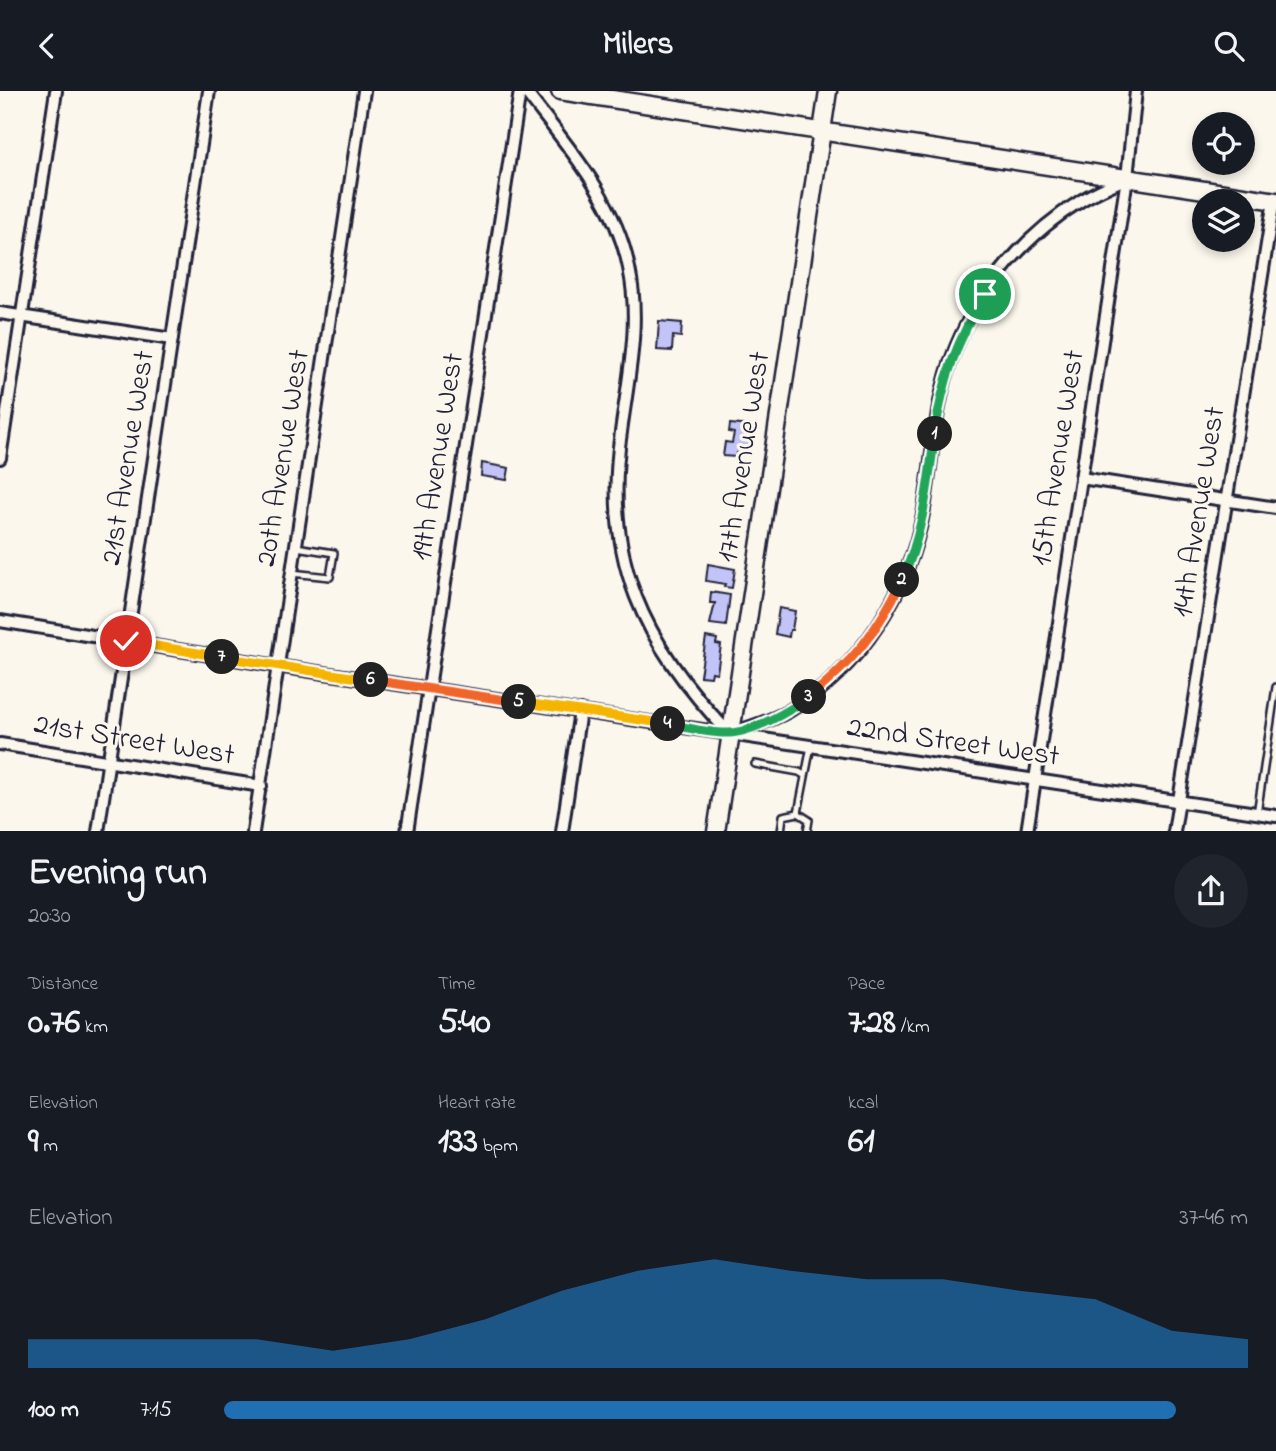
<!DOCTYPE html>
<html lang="en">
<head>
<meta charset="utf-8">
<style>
	:root { --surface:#171b24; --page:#20242c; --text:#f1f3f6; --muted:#9ea1a6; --accent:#1f6fb2 }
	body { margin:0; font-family:"Indie Flower",sans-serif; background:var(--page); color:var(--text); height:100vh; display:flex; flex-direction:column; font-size:26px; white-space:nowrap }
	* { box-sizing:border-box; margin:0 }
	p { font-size:23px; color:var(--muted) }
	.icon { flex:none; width:38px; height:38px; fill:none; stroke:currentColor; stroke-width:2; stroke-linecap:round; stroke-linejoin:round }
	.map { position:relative; height:740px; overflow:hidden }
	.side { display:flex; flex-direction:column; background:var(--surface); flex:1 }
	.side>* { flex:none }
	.controls { position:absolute; left:1192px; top:21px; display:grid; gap:14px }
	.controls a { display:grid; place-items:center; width:63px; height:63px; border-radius:50%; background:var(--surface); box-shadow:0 4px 10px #0003; font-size:35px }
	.pin { position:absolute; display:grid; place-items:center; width:60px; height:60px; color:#fff; margin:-30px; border:4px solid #fff; border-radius:50%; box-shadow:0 2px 7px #0007 }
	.km { position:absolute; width:35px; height:35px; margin:-18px; border-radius:50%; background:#222; color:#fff; font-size:19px; line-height:35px; text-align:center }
	.round { display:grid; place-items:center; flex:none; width:74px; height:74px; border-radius:37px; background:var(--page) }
	.overview { display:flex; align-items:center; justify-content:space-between; height:119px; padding:0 28px }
	h1 { font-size:38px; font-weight:700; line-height:52px }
	.stats { display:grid; grid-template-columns:repeat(3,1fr); gap:10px; height:119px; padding:7px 28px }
	.stats div { display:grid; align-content:center }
	.stats b { font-size:35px; font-weight:700 }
	.stats small { font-size:19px; font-weight:400 }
	.stats p { font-size:19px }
	.chart { height:196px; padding:14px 28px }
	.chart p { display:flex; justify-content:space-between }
	.chart svg { width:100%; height:126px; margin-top:7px; fill:var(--accent); opacity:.7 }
	ul { padding:0 28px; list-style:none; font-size:23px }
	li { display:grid; grid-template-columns:112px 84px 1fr; align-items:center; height:52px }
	li i { height:18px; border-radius:9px; background:var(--accent) }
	header { display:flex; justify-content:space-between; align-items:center; height:91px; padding:0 28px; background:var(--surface); font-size:32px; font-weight:700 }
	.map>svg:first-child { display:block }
	.building { fill:#c2c4f7; stroke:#22223b; stroke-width:2 }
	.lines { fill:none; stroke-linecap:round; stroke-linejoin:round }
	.lane-casing { stroke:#22223b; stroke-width:10 }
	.street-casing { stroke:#22223b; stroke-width:16 }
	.secondary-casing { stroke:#22223b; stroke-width:21 }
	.lane { stroke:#fbf7ec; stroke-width:5 }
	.street { stroke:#fbf7ec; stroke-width:10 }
	.secondary { stroke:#fbf7ec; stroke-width:16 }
	.split-1-casing { stroke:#fff; stroke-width:14 }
	.split-2-casing { stroke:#fff; stroke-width:14 }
	.split-3-casing { stroke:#fff; stroke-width:14 }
	.split-4-casing { stroke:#fff; stroke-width:14 }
	.split-5-casing { stroke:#fff; stroke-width:14 }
	.split-6-casing { stroke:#fff; stroke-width:14 }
	.split-7-casing { stroke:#fff; stroke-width:14 }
	.split-8-casing { stroke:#fff; stroke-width:14 }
	.split-1 { stroke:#22a559; stroke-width:9 }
	.split-2 { stroke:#22a559; stroke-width:9 }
	.split-3 { stroke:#f0652b; stroke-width:9 }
	.split-4 { stroke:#22a559; stroke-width:9 }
	.split-5 { stroke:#f5b400; stroke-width:9 }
	.split-6 { stroke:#f0652b; stroke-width:9 }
	.split-7 { stroke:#f5b400; stroke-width:9 }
	.split-8 { stroke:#f5b400; stroke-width:9 }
	.labels { text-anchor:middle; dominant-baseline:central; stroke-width:6; stroke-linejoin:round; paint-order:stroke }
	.street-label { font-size:30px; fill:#22223b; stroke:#fbf7ec }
</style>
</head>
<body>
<header><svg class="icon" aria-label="back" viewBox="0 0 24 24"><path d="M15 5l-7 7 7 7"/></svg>Milers<svg class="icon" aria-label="search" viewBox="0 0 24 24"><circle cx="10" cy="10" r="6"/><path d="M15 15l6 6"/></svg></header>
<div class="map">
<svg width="1276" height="741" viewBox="0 0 1276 741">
	<rect width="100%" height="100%" fill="#fbf7ec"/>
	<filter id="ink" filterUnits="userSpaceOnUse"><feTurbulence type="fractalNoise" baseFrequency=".0143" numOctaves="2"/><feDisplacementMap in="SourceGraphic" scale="14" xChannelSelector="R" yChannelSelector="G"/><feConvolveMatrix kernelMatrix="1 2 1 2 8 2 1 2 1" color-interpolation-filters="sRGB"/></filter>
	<g filter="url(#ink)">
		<g class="building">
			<path d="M659,230L682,232L681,246L673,245L672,260L657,259Z"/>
			<path d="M730,333L752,335L749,363L737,362L736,366L723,365L725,351L732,352L734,342L729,341Z"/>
			<path d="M482,372L509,377L507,389L481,385Z"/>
			<path d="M708,473L735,478L732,497L724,496L725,493L706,490Z"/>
			<path d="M711,501L730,504L726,535L710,533L715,512H710Z"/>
			<path d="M779,517L795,520L792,539H790L789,546L775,543Z"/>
			<path d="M706,546L717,548L716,553L721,554L717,582L712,581L711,586L700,585Z"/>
		</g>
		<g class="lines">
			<defs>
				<g id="lane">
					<path d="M291,482L330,486L334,462L296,456"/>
					<path d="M755,673L799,681L804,684"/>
					<path d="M798,722L811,655"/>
					<path d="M1257,723L1276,596"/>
					<path d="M781,741L783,725L798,722L809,729L807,741"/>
				</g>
				<g id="street">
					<path d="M525,0C567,55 615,107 629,177C641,232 628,287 621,341C602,467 643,553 730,643C750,636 771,630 789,620C862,577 909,500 924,418C933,364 935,307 956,256C981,196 1026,143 1082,109C1095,101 1110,95 1124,88"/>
					<path d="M0,222L172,248"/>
					<path d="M0,367L56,0"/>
					<path d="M1081,387L1276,417"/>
					<path d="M0,530L277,575L1276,725"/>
					<path d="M0,653L261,695"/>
					<path d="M98,741L209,0"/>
					<path d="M253,741L364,0"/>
					<path d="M407,741L520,0"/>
					<path d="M562,741L580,620"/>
					<path d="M1027,741L1127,87L1136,0"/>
					<path d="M1174,741L1274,109"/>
				</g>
				<g id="secondary">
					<path d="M560,0L1276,110"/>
					<path d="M716,741L828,0"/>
				</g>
			</defs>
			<use href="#lane" class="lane-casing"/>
			<use href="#street" class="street-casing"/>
			<use href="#secondary" class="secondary-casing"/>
			<use href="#lane" class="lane"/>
			<use href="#street" class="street"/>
			<use href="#secondary" class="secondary"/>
		</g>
	</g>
	<g class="lines" filter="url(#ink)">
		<defs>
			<path id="split-1" d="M935,343C942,290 957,249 985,203"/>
			<path id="split-2" d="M902,489C923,444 928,392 935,343"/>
			<path id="split-3" d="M809,606C852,572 879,539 902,489"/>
			<path id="split-4" d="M668,633C687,636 710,643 729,642C752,642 791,619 809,606"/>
			<path id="split-5" d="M519,611L668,633"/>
			<path id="split-6" d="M371,589L519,611"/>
			<path id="split-7" d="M222,566L371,589"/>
			<path id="split-8" d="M126,550L222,566"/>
		</defs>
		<use href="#split-1" class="split-1-casing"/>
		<use href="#split-2" class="split-2-casing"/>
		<use href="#split-3" class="split-3-casing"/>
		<use href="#split-4" class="split-4-casing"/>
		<use href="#split-5" class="split-5-casing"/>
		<use href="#split-6" class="split-6-casing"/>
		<use href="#split-7" class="split-7-casing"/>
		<use href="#split-8" class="split-8-casing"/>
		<use href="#split-1" class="split-1"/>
		<use href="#split-2" class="split-2"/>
		<use href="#split-3" class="split-3"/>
		<use href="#split-4" class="split-4"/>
		<use href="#split-5" class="split-5"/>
		<use href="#split-6" class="split-6"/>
		<use href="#split-7" class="split-7"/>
		<use href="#split-8" class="split-8"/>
	</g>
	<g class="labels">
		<g class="street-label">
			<text transform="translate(439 366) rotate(-81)">19th Avenue West</text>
			<text transform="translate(745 366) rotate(-81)">17th Avenue West</text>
			<text transform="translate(129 367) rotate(-81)">21st Avenue West</text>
			<text transform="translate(284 367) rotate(-81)">20th Avenue West</text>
			<text transform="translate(1059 367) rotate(-81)">15th Avenue West</text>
			<text transform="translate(1200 421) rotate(-81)">14th Avenue West</text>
			<text transform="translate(134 650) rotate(9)">21st Street West</text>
			<text transform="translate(953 652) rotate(8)">22nd Street West</text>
		</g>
	</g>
</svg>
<div class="controls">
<a><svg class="icon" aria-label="locate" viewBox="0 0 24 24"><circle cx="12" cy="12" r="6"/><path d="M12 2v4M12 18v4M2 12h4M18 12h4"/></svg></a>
<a><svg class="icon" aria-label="layers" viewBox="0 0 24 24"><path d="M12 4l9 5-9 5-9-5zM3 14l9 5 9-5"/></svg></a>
</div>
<div class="pin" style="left:985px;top:203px;background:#1e9e55"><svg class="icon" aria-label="arrive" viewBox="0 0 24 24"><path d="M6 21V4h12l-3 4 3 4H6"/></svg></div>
<div class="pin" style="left:126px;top:550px;background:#d93025"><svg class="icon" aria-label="check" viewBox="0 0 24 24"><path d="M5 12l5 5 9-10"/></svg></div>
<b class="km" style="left:935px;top:343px">1</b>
<b class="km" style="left:902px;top:489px">2</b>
<b class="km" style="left:809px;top:606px">3</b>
<b class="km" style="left:668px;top:633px">4</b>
<b class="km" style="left:519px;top:611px">5</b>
<b class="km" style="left:371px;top:589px">6</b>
<b class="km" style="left:222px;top:566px">7</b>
</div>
<section class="side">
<div class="overview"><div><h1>Evening run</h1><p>20:30</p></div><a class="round"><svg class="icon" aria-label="share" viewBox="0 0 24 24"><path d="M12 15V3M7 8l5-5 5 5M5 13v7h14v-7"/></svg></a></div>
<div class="stats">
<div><p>Distance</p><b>0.76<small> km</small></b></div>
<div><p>Time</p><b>5:40</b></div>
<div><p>Pace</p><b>7:28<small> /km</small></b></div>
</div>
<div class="stats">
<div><p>Elevation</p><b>9<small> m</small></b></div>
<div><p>Heart rate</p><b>133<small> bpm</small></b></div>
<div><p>kcal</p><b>61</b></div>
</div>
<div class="chart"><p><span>Elevation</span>37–46 m</p>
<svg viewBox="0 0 160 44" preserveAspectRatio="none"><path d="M0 44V34L10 34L20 34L30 34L40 38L50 34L60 27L70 17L80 10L90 6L100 10L110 13L120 13L130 17L140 20L150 31L160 34V44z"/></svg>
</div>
<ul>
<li><b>100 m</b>7:15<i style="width:93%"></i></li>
</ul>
</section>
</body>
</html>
